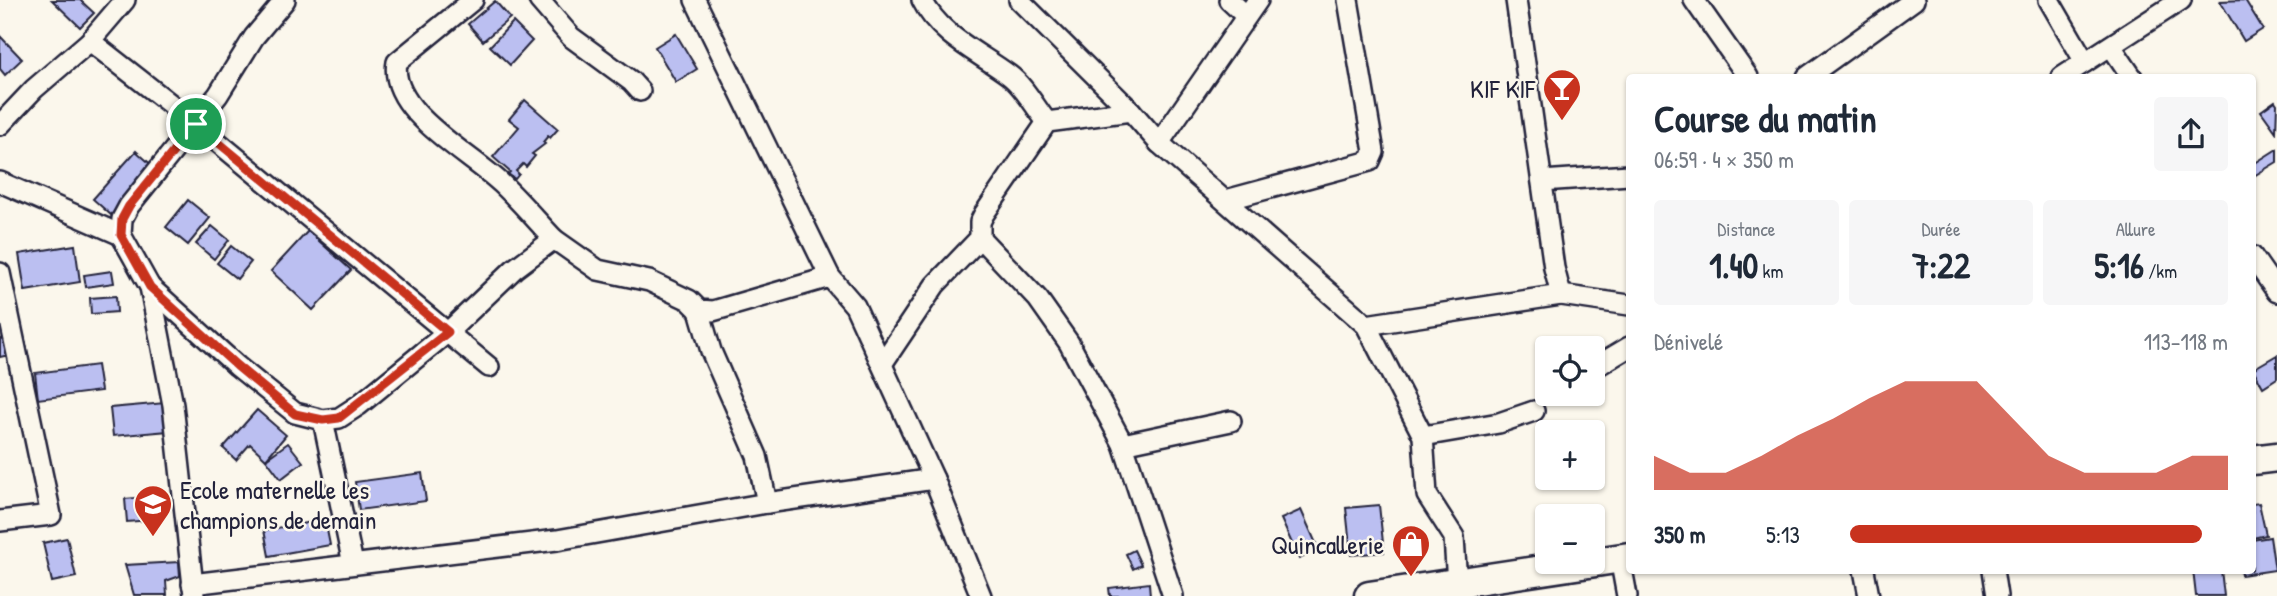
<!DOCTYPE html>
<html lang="fr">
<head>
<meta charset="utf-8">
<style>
	:root { --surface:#fff; --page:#f6f6f7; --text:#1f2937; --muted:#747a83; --accent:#c8321e }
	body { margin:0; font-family:"Patrick Hand",sans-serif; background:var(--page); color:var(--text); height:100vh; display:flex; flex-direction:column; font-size:26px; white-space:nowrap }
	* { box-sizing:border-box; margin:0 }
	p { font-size:23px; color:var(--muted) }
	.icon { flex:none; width:38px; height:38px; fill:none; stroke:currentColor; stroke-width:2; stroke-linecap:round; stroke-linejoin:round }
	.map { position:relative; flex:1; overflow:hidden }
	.sheet { position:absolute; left:1626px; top:74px; width:630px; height:500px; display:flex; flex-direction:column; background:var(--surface); border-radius:7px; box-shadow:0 2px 5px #0004 }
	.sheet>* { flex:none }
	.tools { position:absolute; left:1535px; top:336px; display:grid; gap:14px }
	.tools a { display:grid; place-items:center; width:70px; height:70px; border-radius:7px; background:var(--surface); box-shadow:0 2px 5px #0004; font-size:35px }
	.pin { position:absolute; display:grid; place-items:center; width:60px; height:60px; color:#fff; margin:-30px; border:4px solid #fff; border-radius:50%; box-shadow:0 2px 7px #0007 }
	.round { display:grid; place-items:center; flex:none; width:74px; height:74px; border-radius:7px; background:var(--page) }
	.headline { display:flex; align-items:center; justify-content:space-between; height:119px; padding:0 28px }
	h1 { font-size:38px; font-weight:700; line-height:52px }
	.figures { display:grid; grid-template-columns:repeat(3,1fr); gap:10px; height:119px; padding:7px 28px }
	.figures div { display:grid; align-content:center; border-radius:7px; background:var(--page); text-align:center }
	.figures b { font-size:35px; font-weight:700 }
	.figures small { font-size:19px; font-weight:400 }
	.figures p { font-size:19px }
	.chart { height:196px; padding:14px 28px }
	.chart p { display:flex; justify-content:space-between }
	.chart svg { width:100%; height:126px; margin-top:7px; fill:var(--accent); opacity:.7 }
	ul { padding:0 28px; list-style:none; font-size:23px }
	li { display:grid; grid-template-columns:112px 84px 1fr; align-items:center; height:52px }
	li i { height:18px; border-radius:9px; background:var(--accent) }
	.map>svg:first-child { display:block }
	.building { fill:#bbbff1; stroke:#22223b; stroke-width:2 }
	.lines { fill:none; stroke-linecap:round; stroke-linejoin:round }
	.street-casing { stroke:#22223b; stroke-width:24 }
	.secondary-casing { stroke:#22223b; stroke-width:33 }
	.street { stroke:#fbf7ec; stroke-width:19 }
	.secondary { stroke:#fbf7ec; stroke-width:28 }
	.route-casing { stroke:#fff; stroke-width:14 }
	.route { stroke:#c8321e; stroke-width:9 }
	.labels { text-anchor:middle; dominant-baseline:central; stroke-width:5; stroke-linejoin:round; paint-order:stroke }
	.poi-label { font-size:26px; fill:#22223b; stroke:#fbf7ec; text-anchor:end }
</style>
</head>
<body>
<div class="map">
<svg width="2277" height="596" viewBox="0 0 2277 596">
	<rect width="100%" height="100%" fill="#fbf7ec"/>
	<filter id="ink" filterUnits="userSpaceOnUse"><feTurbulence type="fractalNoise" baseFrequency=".0143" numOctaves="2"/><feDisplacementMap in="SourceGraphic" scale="14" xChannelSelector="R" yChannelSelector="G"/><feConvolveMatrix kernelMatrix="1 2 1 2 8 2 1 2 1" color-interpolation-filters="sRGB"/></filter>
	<g filter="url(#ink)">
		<g class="building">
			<path d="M52,0H80L94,13L80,27Z"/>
			<path d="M2245,0L2263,29L2244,41L2220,1Z"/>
			<path d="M495,1L510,18L483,41L468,24Z"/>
			<path d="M513,22L532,41L510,65L490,46Z"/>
			<path d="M676,34L697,69L676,82L655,47Z"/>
			<path d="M0,36L22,59L5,75L0,69Z"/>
			<path d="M525,100L558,129L550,138L548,136L543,142L545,144L532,154L535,156L526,167L523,164L516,171L519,174L515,179L508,174L510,172L493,157L519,127L509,119Z"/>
			<path d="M2275,101L2277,104L2276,132L2261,111Z"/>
			<path d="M2277,149V162L2252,177V165Z"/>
			<path d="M136,151L155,168L111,215L93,199Z"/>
			<path d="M188,200L210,218L188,245L166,227Z"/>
			<path d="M212,226L229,240L214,259L196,244Z"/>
			<path d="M308,231L351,270L313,310L271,271Z"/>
			<path d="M75,245L80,282L25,291L19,254Z"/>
			<path d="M231,246L251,262L237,279L217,263Z"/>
			<path d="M112,271L114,283L86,287L84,275Z"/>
			<path d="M116,296L117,312L91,314L90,298Z"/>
			<path d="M6,338L9,355L0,357V339Z"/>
			<path d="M2277,355V378L2263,387L2253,369Z"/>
			<path d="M97,365L101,391L38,399L35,373Z"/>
			<path d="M165,403L168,431L113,436L110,408Z"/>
			<path d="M257,410L286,435L266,459L250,444L236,460L223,448Z"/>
			<path d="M288,443L303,462L281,479L266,459Z"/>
			<path d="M422,473L426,501L359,510L355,482Z"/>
			<path d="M159,496L162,519L127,522L125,499Z"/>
			<path d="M2259,503L2266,535L2253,538L2252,504Z"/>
			<path d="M1379,505L1384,552L1351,555L1346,508Z"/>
			<path d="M1301,510L1319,550L1299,559L1281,519Z"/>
			<path d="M325,520L330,545L269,556L264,530Z"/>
			<path d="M2270,537L2275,570L2241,575L2240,570H2252V540Z"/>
			<path d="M67,538L76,577L52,582L43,543Z"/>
			<path d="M1134,550L1141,565L1133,569L1126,554Z"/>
			<path d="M179,562L180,576L166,581L167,595H134L125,565Z"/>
			<path d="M2193,570H2221L2224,596H2196Z"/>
			<path d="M1149,583L1150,596H1110L1109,588Z"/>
		</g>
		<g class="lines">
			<defs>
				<g id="street">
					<path d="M473,0L397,62C388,111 470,153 502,184C520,201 537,221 554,239"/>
					<path d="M539,0L571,37L631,81L640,91"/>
					<path d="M695,0L830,277L855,306L934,479L981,596"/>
					<path d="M922,0C940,36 978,52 1009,75C1024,86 1035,107 1047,122"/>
					<path d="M1019,0L1131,111"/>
					<path d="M1229,0L1246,16"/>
					<path d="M1694,0L1748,77"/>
					<path d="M2049,0L2085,62"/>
					<path d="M90,41L196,124L489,367"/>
					<path d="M2111,46L2132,77"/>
					<path d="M1807,77L1914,0"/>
					<path d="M2062,77L2181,0"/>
					<path d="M0,125L34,89L90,41L125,0"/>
					<path d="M1159,143L1366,325L1423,436L1427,495L1454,537L1457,584"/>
					<path d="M1542,181L1629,175"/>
					<path d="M0,182L121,235"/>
					<path d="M1226,200L1370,161L1374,152L1348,0"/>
					<path d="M980,238L1038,299L1069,343L1123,444L1173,596"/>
					<path d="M2252,256L2277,292"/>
					<path d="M0,273L51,515L0,521"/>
					<path d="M150,287L237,366L295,413L323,420L339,418L359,405L448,332L514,269L554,239L598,270L649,281L689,300L699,310L713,311L830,277"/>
					<path d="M1561,295L1629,305"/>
					<path d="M699,310L711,351L757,456L767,503"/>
					<path d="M1366,325L1561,295L1554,268L1516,0"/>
					<path d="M882,364L935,285L980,238V222L984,214L1047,122L1131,111L1159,143L1258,0"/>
					<path d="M1592,369L1629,347"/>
					<path d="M323,420L353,564"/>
					<path d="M1423,436L1499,423L1534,411"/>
					<path d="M1123,444L1231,421"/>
					<path d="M1620,558L1627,596"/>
					<path d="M1864,570L1869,596"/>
					<path d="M1993,570L1997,596"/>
					<path d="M192,584L557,540L767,503L934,479"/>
					<path d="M194,595L173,405L150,287L121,235L122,219L129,206L218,95L254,37L285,0"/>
				</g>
				<g id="secondary">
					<path d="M2252,460L2277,457"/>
					<path d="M1369,596L1629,557"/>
				</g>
			</defs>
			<use href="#street" class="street-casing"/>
			<use href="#secondary" class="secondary-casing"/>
			<use href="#street" class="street"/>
			<use href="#secondary" class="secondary"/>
		</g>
	</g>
	<g class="lines" filter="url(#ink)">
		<defs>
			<path id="route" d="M196,124L448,332L339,418L323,420L295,414L237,366L150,287L121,235L122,219L129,206Z"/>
		</defs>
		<use href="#route" class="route-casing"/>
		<use href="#route" class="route"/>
	</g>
	<defs>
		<symbol id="bar-pin" viewBox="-11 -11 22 30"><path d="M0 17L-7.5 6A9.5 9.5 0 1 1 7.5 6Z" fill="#c8321e" stroke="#fbf7ec"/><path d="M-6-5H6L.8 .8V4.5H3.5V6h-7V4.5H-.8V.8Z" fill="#fff"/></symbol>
		<symbol id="school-pin" viewBox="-11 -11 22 30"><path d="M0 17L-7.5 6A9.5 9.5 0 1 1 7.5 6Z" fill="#c8321e" stroke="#fbf7ec"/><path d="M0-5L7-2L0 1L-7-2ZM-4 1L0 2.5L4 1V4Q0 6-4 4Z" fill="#fff"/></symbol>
		<symbol id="shop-pin" viewBox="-11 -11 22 30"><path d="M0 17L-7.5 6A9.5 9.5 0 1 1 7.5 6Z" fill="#c8321e" stroke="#fbf7ec"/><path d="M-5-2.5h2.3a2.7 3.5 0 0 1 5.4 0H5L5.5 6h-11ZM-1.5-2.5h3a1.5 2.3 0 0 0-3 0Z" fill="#fff"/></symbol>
	</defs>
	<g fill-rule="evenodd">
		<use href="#bar-pin" x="1540" y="66" width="44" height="60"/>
		<use href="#school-pin" x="131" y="482" width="44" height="60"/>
		<use href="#shop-pin" x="1389" y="522" width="44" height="60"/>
	</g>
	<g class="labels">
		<g class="poi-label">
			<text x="1535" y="88">KIF KIF</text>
			<text x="180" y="489" text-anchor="start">Ecole maternelle les<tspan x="180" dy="30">champions de demain</tspan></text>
			<text x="1384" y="544">Quincallerie</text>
		</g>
	</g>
</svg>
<div class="tools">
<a><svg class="icon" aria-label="locate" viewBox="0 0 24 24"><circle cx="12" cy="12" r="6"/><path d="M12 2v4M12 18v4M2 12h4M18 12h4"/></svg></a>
<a>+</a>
<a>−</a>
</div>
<div class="pin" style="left:196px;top:124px;background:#1e9e55"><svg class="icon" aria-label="arrive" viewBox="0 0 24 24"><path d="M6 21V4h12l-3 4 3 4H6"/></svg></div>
<section class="sheet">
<div class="headline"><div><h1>Course du matin</h1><p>06:59 · 4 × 350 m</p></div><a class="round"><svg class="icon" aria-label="share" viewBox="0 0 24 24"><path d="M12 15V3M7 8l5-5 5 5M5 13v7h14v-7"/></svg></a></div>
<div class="figures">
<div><p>Distance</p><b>1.40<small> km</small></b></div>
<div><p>Durée</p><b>7:22</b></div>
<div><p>Allure</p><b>5:16<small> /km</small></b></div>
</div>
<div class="chart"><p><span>Dénivelé</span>113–118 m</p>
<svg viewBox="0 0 160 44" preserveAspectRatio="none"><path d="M0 44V32L10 38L20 38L30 32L40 25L50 19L60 12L70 6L80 6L90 6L100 19L110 32L120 38L130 38L140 38L150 32L160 32V44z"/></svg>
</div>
<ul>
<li><b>350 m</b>5:13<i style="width:93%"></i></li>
</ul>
</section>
</div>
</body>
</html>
